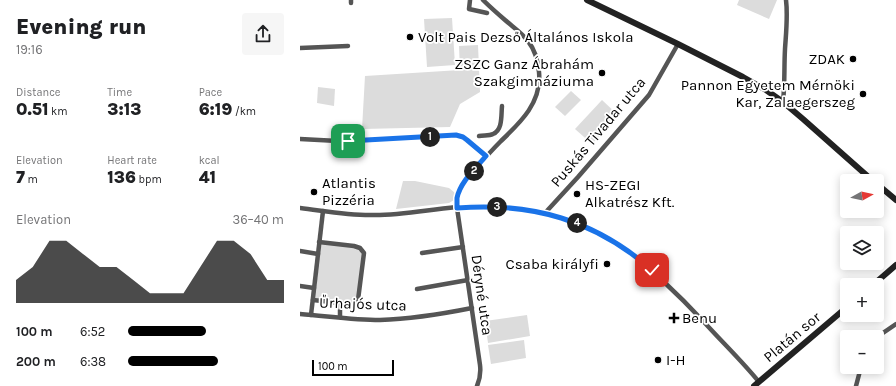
<!DOCTYPE html>
<html lang="en">
<head>
<meta charset="utf-8">
<style>
	:root { --surface:#fff; --page:#f6f6f6; --text:#202124; --muted:#757577; --accent:#000 }
	body { margin:0; font-family:Karla,sans-serif; background:var(--page); color:var(--text); height:100vh; display:flex; flex-direction:column; font-size:15px; white-space:nowrap }
	* { box-sizing:border-box; margin:0 }
	p { font-size:13px; color:var(--muted) }
	.icon { flex:none; width:22px; height:22px; fill:none; stroke:currentColor; stroke-width:2; stroke-linecap:round; stroke-linejoin:round }
	.map { position:relative; flex:1; overflow:hidden }
	.panel { display:flex; flex-direction:column; background:var(--surface); width:300px }
	.panel>* { flex:none }
	.needle { width:26px; rotate:82deg }
	.fabs { position:absolute; left:540px; top:174px; display:grid; gap:8px }
	.fabs a { display:grid; place-items:center; width:44px; height:44px; border-radius:4px; background:var(--surface); box-shadow:0 2px 10px #0003; font-size:20px }
	.scale { position:absolute; left:12px; bottom:10px; width:82px; box-sizing:border-box; padding-left:4px; border:2px solid #000; border-top:0; font-size:11px; line-height:14px; white-space:nowrap; color:#000; -webkit-text-stroke:3px #fff; paint-order:stroke }
	.pin { position:absolute; display:grid; place-items:center; width:34px; height:34px; color:#fff; margin:-17px; border-radius:8px; box-shadow:0 2px 6px #0006 }
	.km { position:absolute; width:20px; height:20px; margin:-10px; border-radius:50%; background:#222; color:#fff; font-size:11px; line-height:20px; text-align:center }
	.round { display:grid; place-items:center; flex:none; width:42px; height:42px; border-radius:4px; background:var(--page) }
	.head { display:flex; align-items:center; justify-content:space-between; height:68px; padding:0 16px }
	h1 { font-size:22px; font-weight:800; line-height:30px }
	.figures { display:grid; grid-template-columns:repeat(3,1fr); gap:6px; height:68px; padding:4px 16px }
	.figures div { display:grid; align-content:center }
	.figures b { font-size:17px; font-weight:800 }
	.figures small { font-size:11px; font-weight:400 }
	.figures p { font-size:11px }
	.chart { height:112px; padding:8px 16px }
	.chart p { display:flex; justify-content:space-between }
	.chart svg { width:100%; height:72px; margin-top:4px; fill:var(--accent); opacity:.7 }
	ul { padding:0 16px; list-style:none; font-size:13px }
	li { display:grid; grid-template-columns:64px 48px 1fr; align-items:center; height:30px }
	li i { height:10px; border-radius:5px; background:var(--accent) }
	main { display:flex; flex:1; min-height:0 }
	.map>svg:first-child { display:block }
	.green { fill:#dcdcdc }
	.lines { fill:none; stroke-linecap:round; stroke-linejoin:round }
	.street { stroke:#555; stroke-width:4.5 }
	.secondary { stroke:#222; stroke-width:6 }
	.route-casing { stroke:#fff; stroke-width:8 }
	.route { stroke:#1a73e8; stroke-width:5 }
	.poi-dot { fill:#000; stroke:#fff; stroke-width:1.5 }
	.labels { text-anchor:middle; dominant-baseline:central; stroke-width:3.5; stroke-linejoin:round; paint-order:stroke }
	.poi-label { font-size:15px; fill:#000; stroke:#fff; text-anchor:start }
	.street-label { font-size:15px; fill:#000; stroke:#fff }
</style>
</head>
<body>
<main>
<section class="panel">
<div class="head"><div><h1>Evening run</h1><p>19:16</p></div><a class="round"><svg class="icon" aria-label="share" viewBox="0 0 24 24"><path d="M12 15V3M7 8l5-5 5 5M5 13v7h14v-7"/></svg></a></div>
<div class="figures">
<div><p>Distance</p><b>0.51<small> km</small></b></div>
<div><p>Time</p><b>3:13</b></div>
<div><p>Pace</p><b>6:19<small> /km</small></b></div>
</div>
<div class="figures">
<div><p>Elevation</p><b>7<small> m</small></b></div>
<div><p>Heart rate</p><b>136<small> bpm</small></b></div>
<div><p>kcal</p><b>41</b></div>
</div>
<div class="chart"><p><span>Elevation</span>36–40 m</p>
<svg viewBox="0 0 160 44" preserveAspectRatio="none"><path d="M0 44V30L10 22L20 6L30 6L40 14L50 22L60 22L70 30L80 38L90 38L100 38L110 22L120 6L130 6L140 14L150 30L160 30V44z"/></svg>
</div>
<ul>
<li><b>100 m</b>6:52<i style="width:50%"></i></li>
<li><b>200 m</b>6:38<i style="width:58%"></i></li>
</ul>
</section>
<div class="map">
<svg width="596" height="386" viewBox="0 0 596 386">
	<rect width="100%" height="100%" fill="#fff"/>
	<g class="green">
		<path d="M439,0H477L469,19L437,5Z"/>
		<path d="M152,18L155,65L127,67L124,19Z"/>
		<path d="M178,45L180,92L160,104L150,127L62,129L65,76L160,70L159,46Z"/>
		<path d="M18,87L35,89L34,106L17,103Z"/>
		<path d="M271,91L281,100L265,116L255,107Z"/>
		<path d="M302,100L319,116L292,144L275,129Z"/>
		<path d="M103,181H115L149,188L155,193L154,200L149,203L96,209Z"/>
		<path d="M19,242L60,248L64,253L58,300L54,304L13,300Z"/>
		<path d="M227,315L230,336L188,343L185,321Z"/>
		<path d="M224,340L226,358L191,364L188,345Z"/>
	</g>
	<g class="lines">
		<g class="street">
			<path d="M51,0V3"/>
			<path d="M170,0L169,9L187,13"/>
			<path d="M0,48L48,46"/>
			<path d="M483,102C485,84 484,67 485,49C486,33 488,16 486,0"/>
			<path d="M179,136C184,135 189,136 193,134C203,130 201,115 202,106"/>
			<path d="M0,139L38,141L156,135C168,136 178,149 186,156"/>
			<path d="M0,208C25,211 50,216 75,215C110,215 144,206 178,206C237,206 291,221 339,258C348,265 355,273 363,281C377,294 391,308 404,322C422,342 442,361 459,382"/>
			<path d="M245,213L278,177L349,95L378,44"/>
			<path d="M0,251L18,254"/>
			<path d="M122,253L163,247"/>
			<path d="M0,286L14,288"/>
			<path d="M117,289L168,280"/>
			<path d="M13,300L49,304H54L58,300L64,253L60,248L54,246L19,242"/>
			<path d="M0,314C27,316 53,320 80,320C111,319 142,314 172,308"/>
			<path d="M11,315L23,211"/>
			<path d="M40,317V303"/>
			<path d="M577,337L596,324"/>
			<path d="M177,386C180,379 181,373 180,365L157,208C157,189 164,182 176,168C184,159 192,150 201,141C221,122 242,102 239,72C238,61 235,50 228,41C222,33 213,27 205,20C198,14 190,7 183,0"/>
			<path d="M556,386L561,367"/>
		</g>
		<g class="secondary">
			<path d="M287,0L378,44L443,77L466,90L483,102L503,119L573,181"/>
			<path d="M577,184L596,200"/>
			<path d="M573,285L596,265"/>
			<path d="M454,386L547,307"/>
		</g>
	</g>
	<g class="lines">
		<defs>
			<path id="route" d="M48,141L156,135L163,137L167,140L186,156C176,168 160,182 157,198C157,201 157,205 157,208C232,202 295,220 352,270"/>
		</defs>
		<use href="#route" class="route-casing"/>
		<use href="#route" class="route"/>
	</g>
	<g class="poi-dot">
		<circle cx="110" cy="37" r="4"/>
		<circle cx="553" cy="59" r="4"/>
		<circle cx="302" cy="73" r="4"/>
		<circle cx="563" cy="94" r="4"/>
		<circle cx="14" cy="192" r="4"/>
		<circle cx="277" cy="194" r="4"/>
		<circle cx="307" cy="264" r="4"/>
		<path d="M372 312h4v4h4v4h-4v4h-4v-4h-4v-4h4z"/>
		<circle cx="358" cy="360" r="4"/>
	</g>
	<g class="labels">
		<g class="poi-label">
			<text x="118" y="37">Volt Pais Dezső Általános Iskola</text>
			<text x="545" y="59" text-anchor="end">ZDAK</text>
			<text x="294" y="64" text-anchor="end">ZSZC Ganz Ábrahám<tspan x="294" dy="17">Szakgimnáziuma</tspan></text>
			<text x="555" y="85" text-anchor="end">Pannon Egyetem Mérnöki<tspan x="555" dy="17">Kar, Zalaegerszeg</tspan></text>
			<text x="22" y="183">Atlantis<tspan x="22" dy="17">Pizzéria</tspan></text>
			<text x="285" y="185">HS-ZEGI<tspan x="285" dy="17">Alkatrész Kft.</tspan></text>
			<text x="299" y="264" text-anchor="end">Csaba királyfi</text>
			<text x="382" y="318">Benu</text>
			<text x="366" y="360">I-H</text>
		</g>
		<g class="street-label">
			<text transform="translate(298 132) rotate(-50)">Puskás Tivadar utca</text>
			<text transform="translate(182 295) rotate(82)">Déryné utca</text>
			<text transform="translate(63 304) rotate(2)">Űrhajós utca</text>
			<text transform="translate(492 337) rotate(-40)">Platán sor</text>
		</g>
	</g>
</svg>
<div class="fabs">
<a><svg class="needle" viewBox="-14 -14 28 28"><path d="M0-13l5 13h-10z" fill="#e53935"/><path d="M0 13l5-13h-10z" fill="#757577"/></svg></a>
<a><svg class="icon" aria-label="layers" viewBox="0 0 24 24"><path d="M12 4l9 5-9 5-9-5zM3 14l9 5 9-5"/></svg></a>
<a>+</a>
<a>−</a>
</div>
<div class="scale">100 m</div>
<div class="pin" style="left:48px;top:141px;background:#1e9e55"><svg class="icon" aria-label="arrive" viewBox="0 0 24 24"><path d="M6 21V4h12l-3 4 3 4H6"/></svg></div>
<div class="pin" style="left:352px;top:270px;background:#d93025"><svg class="icon" aria-label="check" viewBox="0 0 24 24"><path d="M5 12l5 5 9-10"/></svg></div>
<b class="km" style="left:130px;top:137px">1</b>
<b class="km" style="left:174px;top:171px">2</b>
<b class="km" style="left:197px;top:207px">3</b>
<b class="km" style="left:277px;top:223px">4</b>
</div>
</main>
</body>
</html>
